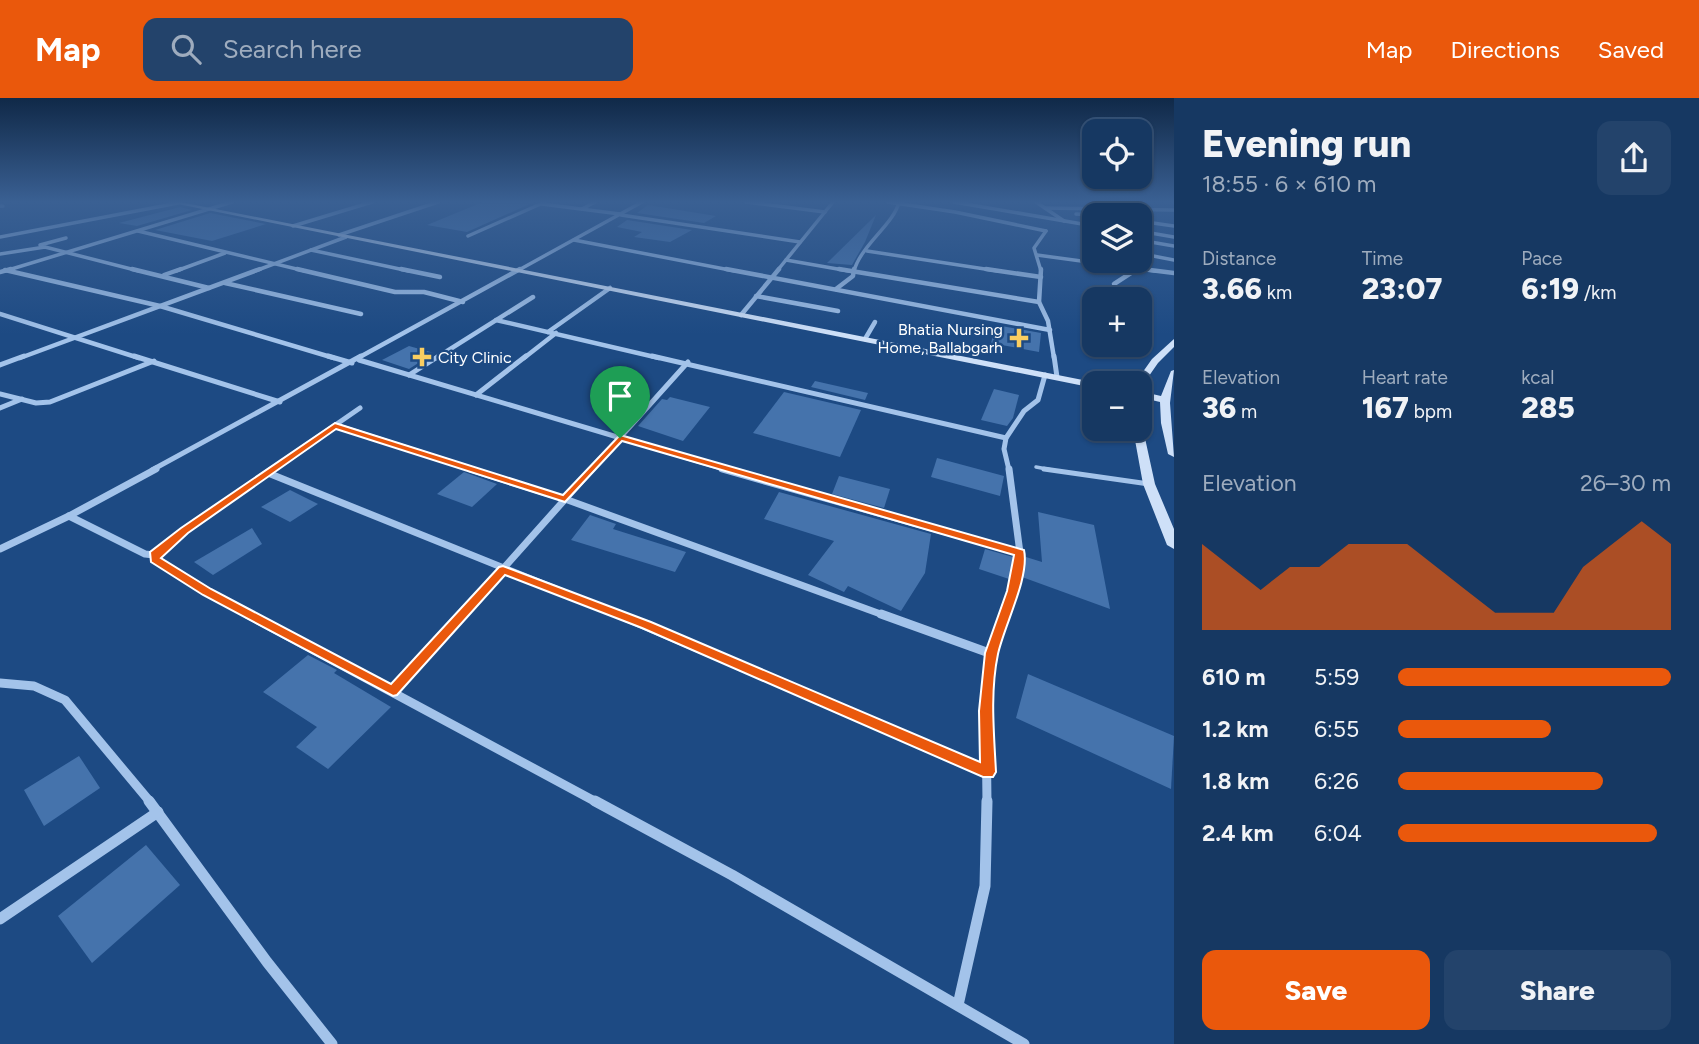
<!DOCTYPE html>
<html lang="en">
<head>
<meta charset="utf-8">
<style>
	:root { --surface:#163862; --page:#23436b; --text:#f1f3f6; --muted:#9eacbe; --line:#355277; --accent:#ea580c }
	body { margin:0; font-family:Figtree,sans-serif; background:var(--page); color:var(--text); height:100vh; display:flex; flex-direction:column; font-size:26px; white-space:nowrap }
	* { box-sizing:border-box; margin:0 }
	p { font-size:23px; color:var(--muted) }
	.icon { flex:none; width:38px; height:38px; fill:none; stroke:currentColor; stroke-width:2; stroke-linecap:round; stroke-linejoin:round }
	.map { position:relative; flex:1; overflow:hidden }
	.side { display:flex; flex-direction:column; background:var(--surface); width:525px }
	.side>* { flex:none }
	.controls { position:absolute; left:1082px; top:21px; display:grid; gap:14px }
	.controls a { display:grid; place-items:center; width:70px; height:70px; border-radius:14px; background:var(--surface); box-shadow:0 2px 5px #0004,0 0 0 2px var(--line); font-size:35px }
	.pin { position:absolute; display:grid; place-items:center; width:60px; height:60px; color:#fff; margin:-72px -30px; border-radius:50% 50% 50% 0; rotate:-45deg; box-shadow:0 0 7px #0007 }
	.pin .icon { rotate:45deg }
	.round { display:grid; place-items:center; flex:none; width:74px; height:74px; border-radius:14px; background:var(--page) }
	.headline { display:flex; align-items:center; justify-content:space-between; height:119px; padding:0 28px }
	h1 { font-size:38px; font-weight:800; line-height:52px }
	.metrics { display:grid; grid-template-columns:repeat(3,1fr); gap:10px; height:119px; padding:7px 28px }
	.metrics div { display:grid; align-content:center }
	.metrics b { font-size:30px; font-weight:800 }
	.metrics small { font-size:19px; font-weight:400 }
	.metrics p { font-size:19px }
	.chart { height:196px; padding:14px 28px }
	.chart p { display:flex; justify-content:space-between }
	.chart svg { width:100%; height:126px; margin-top:7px; fill:var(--accent); opacity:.7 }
	.primary-button { display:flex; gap:14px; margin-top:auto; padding:14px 28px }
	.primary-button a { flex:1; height:80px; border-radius:14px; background:var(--accent); color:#fff; font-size:28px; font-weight:800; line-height:80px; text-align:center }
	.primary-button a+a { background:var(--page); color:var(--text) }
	ul { padding:0 28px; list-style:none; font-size:23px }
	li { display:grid; grid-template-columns:112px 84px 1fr; align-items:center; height:52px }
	li i { height:18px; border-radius:9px; background:var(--accent) }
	header { display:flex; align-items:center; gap:42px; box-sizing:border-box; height:98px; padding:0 35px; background:var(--accent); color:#fff }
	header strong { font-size:33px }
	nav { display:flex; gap:38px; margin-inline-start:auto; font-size:24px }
	.search { width:490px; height:63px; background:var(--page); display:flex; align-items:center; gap:18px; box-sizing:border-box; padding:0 24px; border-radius:14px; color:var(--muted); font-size:26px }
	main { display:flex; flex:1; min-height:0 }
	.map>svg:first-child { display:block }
	.building { fill:#4573ac }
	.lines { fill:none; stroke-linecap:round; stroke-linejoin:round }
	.lane-far1 { stroke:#a3c3ea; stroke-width:3.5 }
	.lane { stroke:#a3c3ea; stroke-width:5 }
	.street-far5 { stroke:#a3c3ea; stroke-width:3.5 }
	.street-far4 { stroke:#a3c3ea; stroke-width:4.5 }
	.street-far3 { stroke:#a3c3ea; stroke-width:5 }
	.street-far2 { stroke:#a3c3ea; stroke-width:7 }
	.street-far1 { stroke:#a3c3ea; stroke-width:9 }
	.street { stroke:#a3c3ea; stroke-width:11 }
	.secondary { fill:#cee0f8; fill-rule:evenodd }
	.route { fill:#ea580c; stroke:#fff; stroke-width:2; fill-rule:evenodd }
	.poi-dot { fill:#face61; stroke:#1d4a83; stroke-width:2.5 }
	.labels { text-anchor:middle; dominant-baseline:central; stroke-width:5; stroke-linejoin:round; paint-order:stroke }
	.far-poi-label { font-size:16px; fill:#fff; stroke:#1d4a83; text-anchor:end }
</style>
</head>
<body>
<header>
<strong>Map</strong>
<div class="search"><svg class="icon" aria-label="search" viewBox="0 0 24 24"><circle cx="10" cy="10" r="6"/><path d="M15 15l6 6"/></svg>Search here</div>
<nav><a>Map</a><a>Directions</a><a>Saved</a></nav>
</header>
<main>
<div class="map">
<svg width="1174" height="946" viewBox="0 0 1174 946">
	<rect width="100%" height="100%" fill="#1d4a83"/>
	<g class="building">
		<path d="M483,104H534L467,134L427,127Z"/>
		<path d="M648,107L716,118L704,125L637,115Z"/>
		<path d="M180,109L192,112L137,128L119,125Z"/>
		<path d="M210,115L266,126L212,143L155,132Z"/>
		<path d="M876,117L865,144L852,167L827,165Z"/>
		<path d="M627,122L692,132L670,144L634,139L642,134L617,129Z"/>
		<path d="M996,227L1041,235L1039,254L991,245Z"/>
		<path d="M409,248L434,255L409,271L382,262Z"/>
		<path d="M815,283L868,295L865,302L811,289Z"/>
		<path d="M994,291L1019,297L1013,320L1007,328L981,322Z"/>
		<path d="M621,292L650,298L627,324L598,317Z"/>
		<path d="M784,294L861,312L840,359L753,335Z"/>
		<path d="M670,299L710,309L683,343L638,328L662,301L667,302Z"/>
		<path d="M937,360L1004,378L1000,398L931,379Z"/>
		<path d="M464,374L497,386L472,409L437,396Z"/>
		<path d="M839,378L890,391L884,410L832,396Z"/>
		<path d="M290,392L318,406L290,424L261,409Z"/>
		<path d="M779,394L931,436L925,475L901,513L848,488L844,494L808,477L834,443L764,421Z"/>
		<path d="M1038,414L1094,427L1110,511L1022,479L1026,459L1042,464Z"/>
		<path d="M590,417L616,426L613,431L686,454L675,474L571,442Z"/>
		<path d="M252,430L262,446L213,477L194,464Z"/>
		<path d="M985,451L1013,459L1009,481L979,471Z"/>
		<path d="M308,557L337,572L334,575L391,609L328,671L296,649L317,629L263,594Z"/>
		<path d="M1028,576L1174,638L1171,691L1016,620Z"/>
		<path d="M79,658L100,690L44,728L24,692Z"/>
		<path d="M146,747L180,787L92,865L58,818Z"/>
	</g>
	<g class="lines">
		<path class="lane-far1" d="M1036,369L1052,372"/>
		<path class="lane" d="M1044,371L1149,386"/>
		<g class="street-far5">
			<path d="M746,104L825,114"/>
			<path d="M888,104L955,114L1046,133"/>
			<path d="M954,104L1094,128"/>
			<path d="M1036,104L1064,123"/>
			<path d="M542,106L620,116"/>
			<path d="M0,108H3"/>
			<path d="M1045,110L1174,112"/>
			<path d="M582,111L595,104"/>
			<path d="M1076,116L1096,117"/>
			<path d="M621,117L800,144"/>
			<path d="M1139,123L1174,128"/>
			<path d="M293,128L372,104"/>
			<path d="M138,133L305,173"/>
			<path d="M1139,133L1174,139"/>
			<path d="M339,137L438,104"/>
			<path d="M468,138L545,104"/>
			<path d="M0,139L178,105"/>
			<path d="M574,142L735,173"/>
			<path d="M1139,142L1174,148"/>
			<path d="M40,147L66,140"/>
			<path d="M311,152L409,173"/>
			<path d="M867,153L998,173"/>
			<path d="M0,156L45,149L139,173"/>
			<path d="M1143,156L1174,162"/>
			<path d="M1037,157L1155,173"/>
			<path d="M786,162L849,173"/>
			<path d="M1128,170L1133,173"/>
			<path d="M5,173L232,104"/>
			<path d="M176,173L225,155"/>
			<path d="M255,173L346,139"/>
			<path d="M517,173L642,104"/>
			<path d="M777,173L833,104"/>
			<path d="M854,173C861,147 894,126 899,104"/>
			<path d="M1041,173L1034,150L1046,133"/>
		</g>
		<g class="street-far4">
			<path d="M132,171L209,190"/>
			<path d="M297,171L395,194H424L463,204"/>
			<path d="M401,171L440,179"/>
			<path d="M726,171L1050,232"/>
			<path d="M839,171L1039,204"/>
			<path d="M986,171L1041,179"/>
			<path d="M1041,171L1039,204L1048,223L1054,260"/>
			<path d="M1142,171L1174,175"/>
			<path d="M5,172L160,208L334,260"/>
			<path d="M0,174L11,171"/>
			<path d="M164,177L181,171"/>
			<path d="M225,185L361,216"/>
			<path d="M1114,186L1134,173L1130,171"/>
			<path d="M836,191L853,178L854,171"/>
			<path d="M756,198L838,213"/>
			<path d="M0,216L139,260"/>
			<path d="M741,217L779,171"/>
			<path d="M496,222L659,260"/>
			<path d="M548,234L610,190"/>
			<path d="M865,241L875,224"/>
			<path d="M20,260L260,171"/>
			<path d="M358,260L520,171"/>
			<path d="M436,260L533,199"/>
			<path d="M524,260L556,235"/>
		</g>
		<g class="street-far3">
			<path d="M134,258L280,304"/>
			<path d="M328,258L352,265"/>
			<path d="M652,258L1006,340"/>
			<path d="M1054,258L1057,279"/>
			<path d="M359,262L728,372"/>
			<path d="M0,267L24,258"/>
			<path d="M409,277L439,258"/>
			<path d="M0,296L36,305L50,304L154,263"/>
			<path d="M476,297L526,258"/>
			<path d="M0,310L22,301"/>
			<path d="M335,327L476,372"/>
			<path d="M152,372L361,258"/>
			<path d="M270,372L360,310"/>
			<path d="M591,372L688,264"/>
			<path d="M1009,372L1004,351L1006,340L1024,313L1038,302L1045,277"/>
		</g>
		<g class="street-far2">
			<path d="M470,371L565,401L886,518"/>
			<path d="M722,371L1020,455"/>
			<path d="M268,375L623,518"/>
			<path d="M69,418L145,456L154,457L184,432L273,371"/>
			<path d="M0,451L69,418L156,371"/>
			<path d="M154,457L162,467L251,518"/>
			<path d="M461,518L592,371"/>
			<path d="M1005,518L1013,493L1020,455L1009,371"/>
		</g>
		<g class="street-far1">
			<path d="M247,516L598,705"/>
			<path d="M618,516L988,674"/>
			<path d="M881,516L992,556"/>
			<path d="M0,585L34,588L65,602L151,705"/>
			<path d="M393,593L462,516"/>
			<path d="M987,705L986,613L992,556L1005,516"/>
		</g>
		<g class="street">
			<path d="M149,703L267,864L332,946"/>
			<path d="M595,703L732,777L1024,946"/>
			<path d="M0,821L158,714"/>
			<path d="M958,907L985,788L987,703"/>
		</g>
		<g class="secondary">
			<path d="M168,104H180L1098,285H1094V290Z"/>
			<path d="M1174,241V249L1158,265L1142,288L1139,289V285H1135L1152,261Z"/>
			<path d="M1174,272L1170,305L1174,359L1168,356L1161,325L1160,304L1139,299V293L1161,298L1171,273Z"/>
			<path d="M1139,328L1143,331L1155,386L1174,431V451L1167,447L1143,386L1133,331H1139Z"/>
		</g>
	</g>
	<linearGradient id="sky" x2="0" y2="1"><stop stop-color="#102948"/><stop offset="0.44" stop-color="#3a6093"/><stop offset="1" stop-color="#3a6093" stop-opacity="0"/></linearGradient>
	<rect width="1174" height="236" fill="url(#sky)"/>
	<path class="route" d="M335,325L563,397L620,337L1024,452C1030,479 1004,528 998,556C990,594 994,635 996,674L993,679H983L642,530L505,477L397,597L393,598L203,497L151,464L150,454L181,430ZM336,331L565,404L622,343L1014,457L1007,493L985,555L979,613L980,664L651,524L503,468L499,469L391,586L211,491L161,460L188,435Z"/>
	<g class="poi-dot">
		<path d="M1015.5 229.5h7v7h7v7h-7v7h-7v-7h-7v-7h7z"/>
		<path d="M418.5 248.5h7v7h7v7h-7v7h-7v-7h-7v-7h7z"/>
	</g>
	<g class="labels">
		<g class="far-poi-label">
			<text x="1003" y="231">Bhatia Nursing<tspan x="1003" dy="18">Home, Ballabgarh</tspan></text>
			<text x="438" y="259" text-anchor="start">City Clinic</text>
		</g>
	</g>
</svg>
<div class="controls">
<a><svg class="icon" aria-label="locate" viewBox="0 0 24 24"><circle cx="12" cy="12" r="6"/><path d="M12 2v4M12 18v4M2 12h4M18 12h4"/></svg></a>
<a><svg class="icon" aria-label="layers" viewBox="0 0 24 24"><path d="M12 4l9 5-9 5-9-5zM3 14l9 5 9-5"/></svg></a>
<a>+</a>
<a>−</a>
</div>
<div class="pin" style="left:620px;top:340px;background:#1e9e55"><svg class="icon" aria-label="arrive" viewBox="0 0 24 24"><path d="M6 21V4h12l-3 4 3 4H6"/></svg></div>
</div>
<section class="side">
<div class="headline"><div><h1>Evening run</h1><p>18:55 · 6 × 610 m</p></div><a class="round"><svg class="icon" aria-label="share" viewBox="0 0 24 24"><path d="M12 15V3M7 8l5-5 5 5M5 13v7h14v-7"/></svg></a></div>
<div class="metrics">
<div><p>Distance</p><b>3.66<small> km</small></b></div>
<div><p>Time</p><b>23:07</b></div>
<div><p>Pace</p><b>6:19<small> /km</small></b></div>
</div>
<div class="metrics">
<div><p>Elevation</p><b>36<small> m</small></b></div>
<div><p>Heart rate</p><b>167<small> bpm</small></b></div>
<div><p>kcal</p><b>285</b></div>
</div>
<div class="chart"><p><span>Elevation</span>26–30 m</p>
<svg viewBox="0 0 160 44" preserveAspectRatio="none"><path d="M0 44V14L10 22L20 30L30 22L40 22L50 14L60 14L70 14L80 22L90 30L100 38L110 38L120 38L130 22L140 14L150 6L160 14V44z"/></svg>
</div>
<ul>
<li><b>610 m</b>5:59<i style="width:100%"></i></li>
<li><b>1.2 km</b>6:55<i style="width:56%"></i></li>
<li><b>1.8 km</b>6:26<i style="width:75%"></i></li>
<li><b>2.4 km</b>6:04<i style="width:95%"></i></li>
</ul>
<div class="primary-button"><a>Save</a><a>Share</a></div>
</section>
</main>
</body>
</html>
